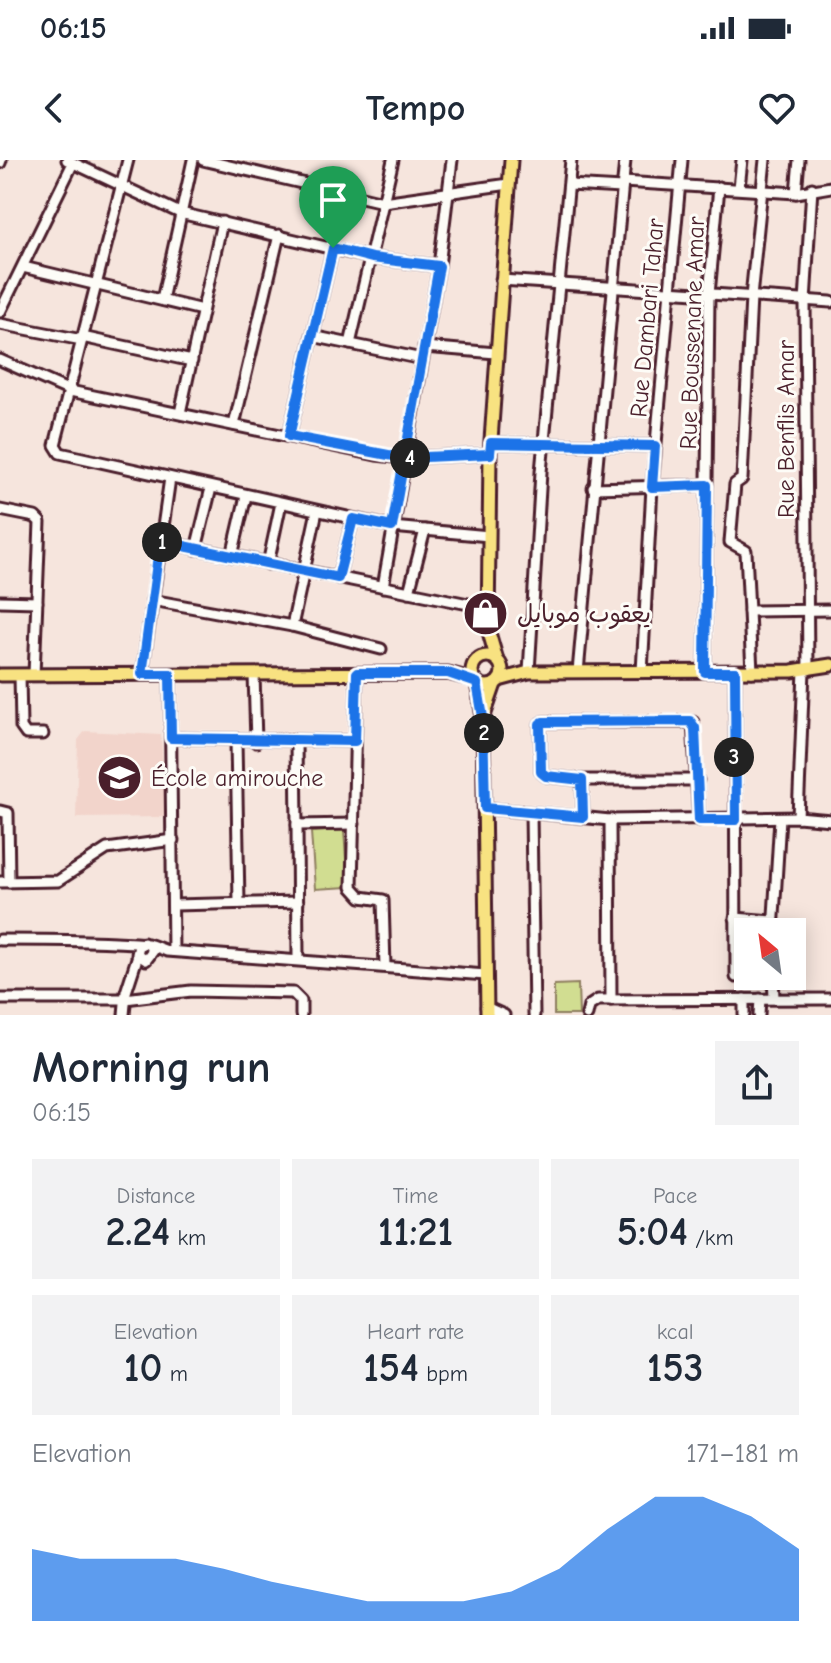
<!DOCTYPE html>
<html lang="en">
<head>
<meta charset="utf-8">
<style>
	:root { --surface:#fff; --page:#f2f2f3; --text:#1f2937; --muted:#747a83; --accent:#1a73e8 }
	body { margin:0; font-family:"Comic Neue","Playpen Sans Arabic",sans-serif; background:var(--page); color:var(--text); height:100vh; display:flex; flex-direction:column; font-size:30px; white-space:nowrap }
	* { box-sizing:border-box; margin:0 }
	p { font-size:26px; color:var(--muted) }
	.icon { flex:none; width:44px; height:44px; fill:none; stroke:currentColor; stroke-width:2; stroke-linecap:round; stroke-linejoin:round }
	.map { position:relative; height:855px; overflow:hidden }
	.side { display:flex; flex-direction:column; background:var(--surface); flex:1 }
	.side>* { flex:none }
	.needle { width:52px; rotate:331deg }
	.fabs { position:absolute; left:734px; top:758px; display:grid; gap:16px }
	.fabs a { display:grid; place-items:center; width:72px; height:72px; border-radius:0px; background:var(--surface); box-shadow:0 4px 20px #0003; font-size:40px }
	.pin { position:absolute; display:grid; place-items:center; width:68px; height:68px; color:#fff; margin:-82px -34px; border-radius:50% 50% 50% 0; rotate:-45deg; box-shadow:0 0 8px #0007 }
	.pin .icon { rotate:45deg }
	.km { position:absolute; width:40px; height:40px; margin:-20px; border-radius:50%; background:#222; color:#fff; font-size:22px; line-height:40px; text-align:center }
	.round { display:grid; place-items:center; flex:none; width:84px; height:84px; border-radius:0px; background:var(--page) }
	.summary { display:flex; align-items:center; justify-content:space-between; height:136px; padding:0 32px }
	h1 { font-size:44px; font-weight:700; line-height:60px }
	.stats { display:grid; grid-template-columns:repeat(3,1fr); gap:12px; height:136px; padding:8px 32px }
	.stats div { display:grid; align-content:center; border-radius:0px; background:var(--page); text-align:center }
	.stats b { font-size:40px; font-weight:700 }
	.stats small { font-size:22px; font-weight:400 }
	.stats p { font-size:22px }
	.chart { height:224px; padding:16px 32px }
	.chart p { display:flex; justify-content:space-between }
	.chart svg { width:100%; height:144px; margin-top:8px; fill:var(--accent); opacity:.7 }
	.status { display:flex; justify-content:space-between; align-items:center; height:56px; padding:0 40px; background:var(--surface); direction:ltr }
	.status svg { height:22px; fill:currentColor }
	header { display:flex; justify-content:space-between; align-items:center; height:104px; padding:0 32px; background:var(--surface); font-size:36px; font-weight:700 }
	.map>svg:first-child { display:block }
	.built { fill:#f2d4cb }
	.green { fill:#d1dd91; stroke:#8e7e5e; stroke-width:2 }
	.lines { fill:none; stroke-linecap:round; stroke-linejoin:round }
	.minor-casing { stroke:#4a1f2b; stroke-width:15 }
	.major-casing { stroke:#4a1f2b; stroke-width:17 }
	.minor { stroke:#fdfcf7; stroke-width:9 }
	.major { stroke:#f8e281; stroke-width:11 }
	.route-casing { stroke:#fff; stroke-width:16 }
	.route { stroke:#1a73e8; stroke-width:10 }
	.labels { text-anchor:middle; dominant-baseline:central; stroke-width:6; stroke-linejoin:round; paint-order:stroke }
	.street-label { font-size:24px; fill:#4a1f2b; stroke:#fdfcf7 }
	.poi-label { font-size:24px; fill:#4a1f2b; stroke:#fdfcf7; text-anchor:start }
</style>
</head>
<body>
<div class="status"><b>06:15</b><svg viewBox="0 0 49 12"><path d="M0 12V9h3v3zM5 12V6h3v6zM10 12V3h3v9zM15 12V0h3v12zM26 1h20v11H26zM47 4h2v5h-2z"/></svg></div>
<header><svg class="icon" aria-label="back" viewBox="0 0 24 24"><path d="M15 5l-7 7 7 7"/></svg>Tempo<svg class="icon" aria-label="heart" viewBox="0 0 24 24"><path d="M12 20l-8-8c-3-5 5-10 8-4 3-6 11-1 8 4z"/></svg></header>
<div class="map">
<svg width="831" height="855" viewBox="0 0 831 855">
	<rect width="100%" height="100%" fill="#f6e5dd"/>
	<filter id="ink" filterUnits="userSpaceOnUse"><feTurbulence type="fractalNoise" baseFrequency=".0125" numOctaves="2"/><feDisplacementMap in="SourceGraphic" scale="16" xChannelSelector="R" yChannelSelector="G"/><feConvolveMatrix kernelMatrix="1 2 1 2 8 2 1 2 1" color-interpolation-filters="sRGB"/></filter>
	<g filter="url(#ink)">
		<path class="built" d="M85,571L161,575L166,657L76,658L78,580Z"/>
		<g class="green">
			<path d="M344,670L348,727L315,729L311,672Z"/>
			<path d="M578,824L579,855H554V825Z"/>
		</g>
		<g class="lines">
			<defs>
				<g id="minor">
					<path d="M67,0L180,53L372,98L439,106"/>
					<path d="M128,0L55,285L60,293L392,367L489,376"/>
					<path d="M203,0L383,42L509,24"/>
					<path d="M0,3L1,0"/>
					<path d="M623,22L796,33L831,27"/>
					<path d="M569,25L622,28"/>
					<path d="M739,28L742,0"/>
					<path d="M796,33L799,0"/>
					<path d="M23,107L202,150"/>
					<path d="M501,120L831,142"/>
					<path d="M162,140L193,0"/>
					<path d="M0,152L73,3"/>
					<path d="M0,164L82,180"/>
					<path d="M312,176L422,199"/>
					<path d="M82,177L192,201"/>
					<path d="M350,184L393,0"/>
					<path d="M424,187L496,193"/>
					<path d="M0,200L70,231L376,295L404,298L490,294"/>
					<path d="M180,253L222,62"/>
					<path d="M234,265L279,75"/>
					<path d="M289,276L333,88"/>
					<path d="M491,283L655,286"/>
					<path d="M593,328L707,325"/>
					<path d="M0,350L35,357L40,362L34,515"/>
					<path d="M160,381L488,448"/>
					<path d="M196,389L211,328"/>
					<path d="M232,396L246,336"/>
					<path d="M268,404L281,343"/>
					<path d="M338,418L353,359"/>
					<path d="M383,427L439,106L452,0"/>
					<path d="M409,432L425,370"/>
					<path d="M152,440L292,466L381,489"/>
					<path d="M0,441L37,442"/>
					<path d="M749,451L831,450"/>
					<path d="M292,466L317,351"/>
					<path d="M808,510L805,142L812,28"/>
					<path d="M529,512L541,312L571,0"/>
					<path d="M578,512L625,0"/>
					<path d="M642,512L652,327L682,0"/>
					<path d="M705,512L709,134L719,27"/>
					<path d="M735,512L736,817"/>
					<path d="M752,512L746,391L730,382L735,324L742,319L751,137L765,0"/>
					<path d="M357,513L352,727L361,737L383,740L385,807"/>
					<path d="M142,514L170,318"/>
					<path d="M170,514L173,791"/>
					<path d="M254,514L256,582"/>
					<path d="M20,515L21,567L26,574H43"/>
					<path d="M171,578L355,581"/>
					<path d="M236,581L239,743"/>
					<path d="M296,582L297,665L354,664"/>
					<path d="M582,620H698"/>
					<path d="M485,648L610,660L798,657L831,660"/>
					<path d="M0,651L8,653L9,722"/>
					<path d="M531,653L534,855"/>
					<path d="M583,657L582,620L546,616L541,612L540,564L543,562H693L699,660"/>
					<path d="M798,657L804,510"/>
					<path d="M610,660L611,840"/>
					<path d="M297,665L298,799"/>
					<path d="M0,722L58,721L107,689L173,680"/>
					<path d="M174,745L298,742"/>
					<path d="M735,758L772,761"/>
					<path d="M773,772L780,658"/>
					<path d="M0,780C49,780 99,780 148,784L153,791L146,800L137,794L139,786L144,783"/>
					<path d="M151,785L167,791L486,815"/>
					<path d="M773,816L774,838"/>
					<path d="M0,839H125L191,831L293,833L301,841V855"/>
					<path d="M486,847L504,855"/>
					<path d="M124,855L126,832L138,795"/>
					<path d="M587,855L589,846L598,840L831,839"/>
					<path d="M744,855V839"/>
					<path d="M759,855L760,839"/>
				</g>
				<g id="major">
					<circle cx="487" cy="511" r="15"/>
					<path d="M497,500L488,469L490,294L511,0"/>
					<path d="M0,515L448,513L475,520"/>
					<path d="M499,520L529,512L792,511L831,505"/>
					<path d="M477,523L483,557L487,855"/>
					<path d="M484,556L495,524"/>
				</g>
			</defs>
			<use href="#minor" class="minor-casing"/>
			<use href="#major" class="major-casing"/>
			<use href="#minor" class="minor"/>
			<use href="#major" class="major"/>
		</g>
	</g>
	<g class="lines" filter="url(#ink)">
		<defs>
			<path id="route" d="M333,88L372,98L439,106L392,367L353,359L338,418L160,381L142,514H170L171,578L355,581L357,513H448L477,523L483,557L485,648L583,657L582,620L546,616L541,612L540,564L543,562L690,561L695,568L699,660H736L735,512H705L707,325L652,327L655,286L491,283L490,294L404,298L289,276L333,88"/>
		</defs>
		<use href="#route" class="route-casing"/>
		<use href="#route" class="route"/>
	</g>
	<defs>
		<symbol id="shop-disc" viewBox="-11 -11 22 22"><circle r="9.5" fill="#4a1f2b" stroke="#fdfcf7"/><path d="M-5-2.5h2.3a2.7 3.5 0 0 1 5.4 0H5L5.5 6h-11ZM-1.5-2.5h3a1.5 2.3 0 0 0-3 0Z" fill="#fff"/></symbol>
		<symbol id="school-disc" viewBox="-11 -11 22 22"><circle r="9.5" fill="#4a1f2b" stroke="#fdfcf7"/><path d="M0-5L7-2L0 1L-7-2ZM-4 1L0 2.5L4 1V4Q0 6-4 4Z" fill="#fff"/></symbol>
	</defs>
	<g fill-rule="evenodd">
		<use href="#shop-disc" x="460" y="428" width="51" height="51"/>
		<use href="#school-disc" x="94" y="592" width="51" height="51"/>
	</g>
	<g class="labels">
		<g class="street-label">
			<text transform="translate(647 158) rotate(-85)">Rue Dambari Tahar</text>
			<text transform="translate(692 173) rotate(-88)">Rue Boussenane Amar</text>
			<text transform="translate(786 269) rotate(-90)">Rue Benflis Amar</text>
		</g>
		<g class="poi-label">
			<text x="517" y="454">يعقوب موبايل</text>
			<text x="151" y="618">École amirouche</text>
		</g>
	</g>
</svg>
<div class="fabs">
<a><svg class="needle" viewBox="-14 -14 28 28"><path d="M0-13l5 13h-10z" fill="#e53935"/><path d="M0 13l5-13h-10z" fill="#747a83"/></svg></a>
</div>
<div class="pin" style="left:333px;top:88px;background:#1e9e55"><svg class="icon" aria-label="arrive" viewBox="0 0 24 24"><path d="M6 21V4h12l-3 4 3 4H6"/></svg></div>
<b class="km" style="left:162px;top:382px">1</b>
<b class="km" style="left:484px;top:573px">2</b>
<b class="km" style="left:734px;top:597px">3</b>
<b class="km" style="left:410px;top:298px">4</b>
</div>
<section class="side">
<div class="summary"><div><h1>Morning run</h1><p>06:15</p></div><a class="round"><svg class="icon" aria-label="share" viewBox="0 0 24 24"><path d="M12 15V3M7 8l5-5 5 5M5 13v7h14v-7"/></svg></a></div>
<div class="stats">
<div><p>Distance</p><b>2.24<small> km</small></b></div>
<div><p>Time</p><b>11:21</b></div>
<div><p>Pace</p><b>5:04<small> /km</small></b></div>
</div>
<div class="stats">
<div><p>Elevation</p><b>10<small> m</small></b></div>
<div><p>Heart rate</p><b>154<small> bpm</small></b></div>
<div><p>kcal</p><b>153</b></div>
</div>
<div class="chart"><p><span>Elevation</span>171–181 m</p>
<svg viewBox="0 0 160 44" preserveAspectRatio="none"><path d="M0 44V22L10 25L20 25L30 25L40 28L50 32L60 35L70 38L80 38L90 38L100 35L110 28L120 16L130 6L140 6L150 12L160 22V44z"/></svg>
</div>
</section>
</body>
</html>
